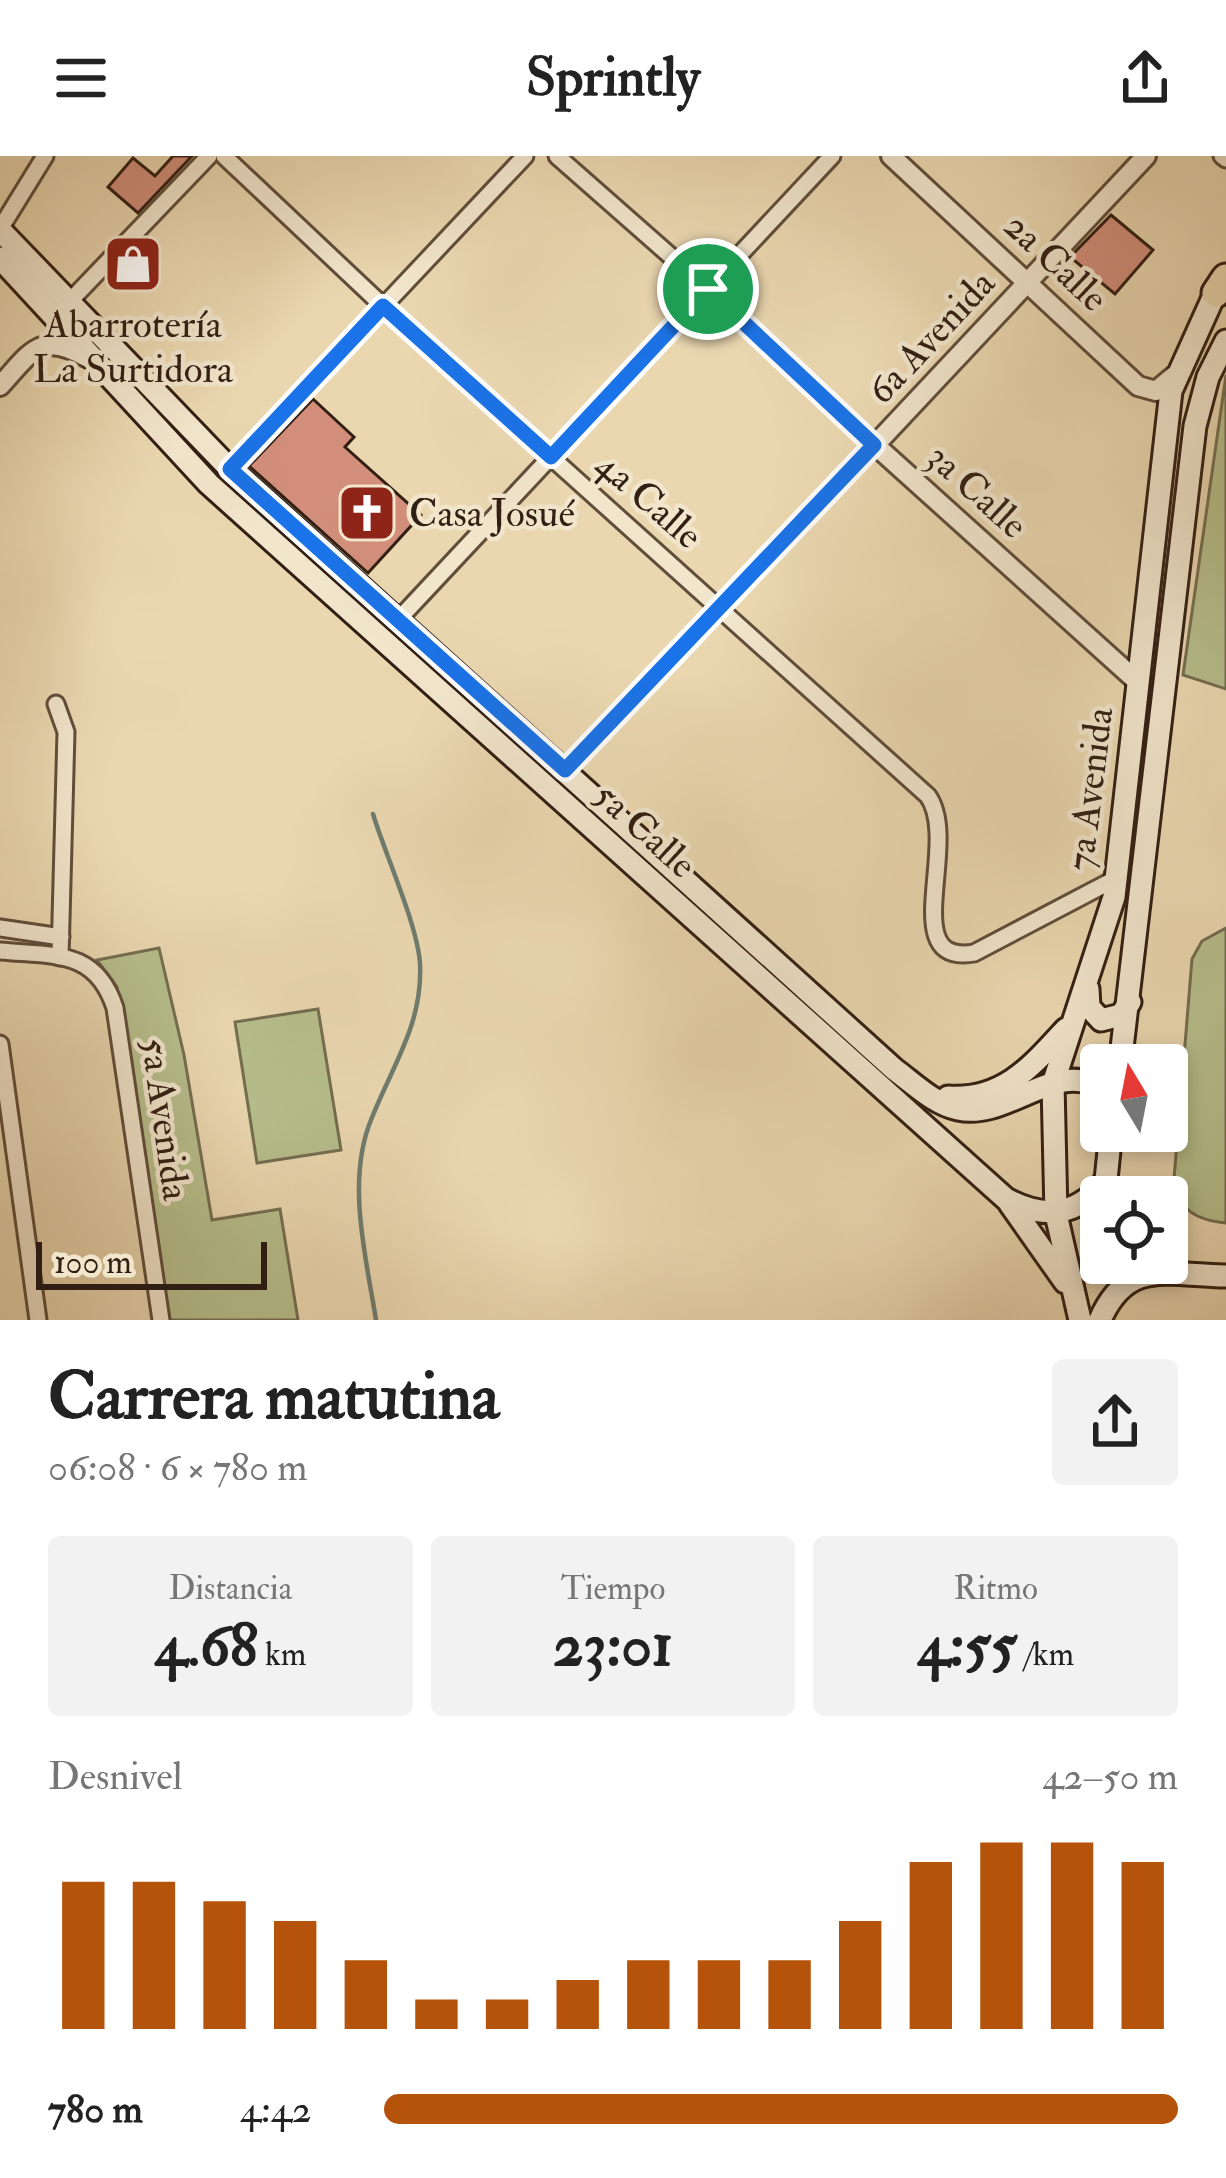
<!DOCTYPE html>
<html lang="es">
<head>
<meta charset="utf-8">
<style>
	:root { --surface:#fff; --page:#f2f2f2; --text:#222; --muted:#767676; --accent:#b45309 }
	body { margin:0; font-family:"IM FELL Double Pica",serif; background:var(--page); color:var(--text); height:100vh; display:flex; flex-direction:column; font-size:45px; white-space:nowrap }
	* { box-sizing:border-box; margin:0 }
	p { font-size:39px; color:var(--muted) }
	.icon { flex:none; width:66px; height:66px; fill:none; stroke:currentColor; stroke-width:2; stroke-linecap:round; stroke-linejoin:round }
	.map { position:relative; height:1164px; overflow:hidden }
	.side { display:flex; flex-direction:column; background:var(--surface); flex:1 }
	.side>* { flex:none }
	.needle { width:78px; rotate:350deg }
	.tools { position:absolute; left:1080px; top:888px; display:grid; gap:24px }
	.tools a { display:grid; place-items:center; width:108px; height:108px; border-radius:12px; background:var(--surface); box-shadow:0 6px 18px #0003; font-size:60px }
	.scale { position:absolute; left:36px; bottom:30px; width:231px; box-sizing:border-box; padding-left:12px; border:6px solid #321f13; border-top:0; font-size:33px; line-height:42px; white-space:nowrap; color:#321f13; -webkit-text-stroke:9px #f1e5cc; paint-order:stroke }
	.pin { position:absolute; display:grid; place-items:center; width:102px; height:102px; color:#fff; margin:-51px; border:6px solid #fff; border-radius:50%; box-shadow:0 3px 12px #0007 }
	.round { display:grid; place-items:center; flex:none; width:126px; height:126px; border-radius:12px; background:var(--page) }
	.headline { display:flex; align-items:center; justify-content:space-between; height:204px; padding:0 48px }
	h1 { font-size:66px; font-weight:700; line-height:90px }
	.stats { display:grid; grid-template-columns:repeat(3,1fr); gap:18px; height:204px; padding:12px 48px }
	.stats div { display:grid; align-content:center; border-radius:12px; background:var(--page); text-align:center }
	.stats b { font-size:60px; font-weight:700 }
	.stats small { font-size:33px; font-weight:400 }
	.stats p { font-size:33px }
	.chart { height:336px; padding:24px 48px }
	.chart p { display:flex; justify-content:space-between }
	.chart svg { width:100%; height:216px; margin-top:12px; stroke:var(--accent); stroke-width:6 }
	ul { padding:0 48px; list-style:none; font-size:39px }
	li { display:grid; grid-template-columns:192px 144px 1fr; align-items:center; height:90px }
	li i { height:30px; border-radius:15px; background:var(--accent) }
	header { display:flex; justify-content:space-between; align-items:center; height:156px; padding:0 48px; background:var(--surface); font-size:54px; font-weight:700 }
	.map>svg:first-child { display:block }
	.green { fill:#b6be8c; stroke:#746e50; stroke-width:3 }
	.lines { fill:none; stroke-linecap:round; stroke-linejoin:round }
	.stream { stroke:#6f7c6e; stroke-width:4.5 }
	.building { fill:#d28e7b; stroke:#321f13; stroke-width:3 }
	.minor-casing { stroke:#604d3a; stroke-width:21 }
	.tertiary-casing { stroke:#604d3a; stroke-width:24 }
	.secondary-casing { stroke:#321f13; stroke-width:27 }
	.trunk-casing { stroke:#321f13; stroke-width:33 }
	.minor { stroke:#f1e5cc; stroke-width:15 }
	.tertiary { stroke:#f1e5cc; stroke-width:18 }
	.secondary { stroke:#f1e5cc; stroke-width:21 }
	.trunk { stroke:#ead7b0; stroke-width:27 }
	.route-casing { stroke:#fff; stroke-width:24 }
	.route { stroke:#1a73e8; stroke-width:15 }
	.labels { text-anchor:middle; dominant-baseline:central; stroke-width:9; stroke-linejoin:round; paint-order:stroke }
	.street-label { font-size:39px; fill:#321f13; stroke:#f1e5cc }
	.poi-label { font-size:39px; fill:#321f13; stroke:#f1e5cc }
</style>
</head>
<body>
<header><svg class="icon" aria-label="menu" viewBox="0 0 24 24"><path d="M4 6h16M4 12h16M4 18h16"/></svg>Sprintly<svg class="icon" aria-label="share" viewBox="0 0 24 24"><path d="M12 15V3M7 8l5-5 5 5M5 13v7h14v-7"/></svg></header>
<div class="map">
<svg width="1226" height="1164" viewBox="0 0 1226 1164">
	<rect width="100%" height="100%" fill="#ead7b0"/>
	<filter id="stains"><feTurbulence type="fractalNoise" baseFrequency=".00167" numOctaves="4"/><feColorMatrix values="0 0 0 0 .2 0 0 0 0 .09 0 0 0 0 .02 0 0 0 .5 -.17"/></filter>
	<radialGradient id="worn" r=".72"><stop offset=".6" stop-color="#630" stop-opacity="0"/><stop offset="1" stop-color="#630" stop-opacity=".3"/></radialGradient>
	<g class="green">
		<path d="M1226,219V533L1183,519Z"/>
		<path d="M1226,772V1067C1196,1064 1179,1055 1174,1023L1192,803L1202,785Z"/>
		<path d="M159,792L184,899L212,1064L280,1053L298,1164H168L117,831L97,804Z"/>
		<path d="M318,853L341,994L257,1007L235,866Z"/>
	</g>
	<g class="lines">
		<path class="stream" d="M373,658C385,698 418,770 420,808C423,868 392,910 371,964C346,1025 366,1101 376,1164"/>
	</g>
	<g class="building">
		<path d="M173,0H192L138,57L108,31L133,2L155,20Z"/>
		<path d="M1111,59L1153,94L1115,138L1070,101Z"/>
		<path d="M313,243L354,281L345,291L421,359L368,417L249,310Z"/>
	</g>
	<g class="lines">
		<defs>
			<g id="minor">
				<path d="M224,0L383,150L928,640C961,687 896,810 974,797L1117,722"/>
				<path d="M557,0L708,133L875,289L565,614"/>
				<path d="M1222,0L1226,3"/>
				<path d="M0,73L45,0"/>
				<path d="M76,178L66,157L70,145L209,0"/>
				<path d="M230,313L525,0"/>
				<path d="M398,464L832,0"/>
				<path d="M56,548L66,576L60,801"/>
				<path d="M0,772L61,781"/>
				<path d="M0,795C54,800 96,793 115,852L161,1164"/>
				<path d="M0,888L38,1164"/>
			</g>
			<g id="tertiary">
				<path d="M891,0L1138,230L1156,235L1174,220"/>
				<path d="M0,230C32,195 41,174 88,202"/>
				<path d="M1139,527L875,289L1146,0"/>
			</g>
			<g id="secondary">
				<path d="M0,74L230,313L894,913C913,927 934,948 958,953C1008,964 1055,903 1101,932"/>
				<path d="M0,102L209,328L1006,1043C1045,1064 1078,1060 1106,1024"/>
				<path d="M1088,833L1089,851L1101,864L1121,859L1130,846"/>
				<path d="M1120,909L1195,270L1208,221L1226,185"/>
				<path d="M948,941C1003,945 1032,910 1066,873"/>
				<path d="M1105,1034L1111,975"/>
				<path d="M1010,1048L1065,1126"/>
				<path d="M1080,1164L1056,1058L1053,928L1114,741L1171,235L1221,124"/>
				<path d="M1100,1164C1127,1102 1167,1119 1225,1120"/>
			</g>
			<path id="trunk" d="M1216,137L1226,122"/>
		</defs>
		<use href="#minor" class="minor-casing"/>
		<use href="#tertiary" class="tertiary-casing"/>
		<use href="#secondary" class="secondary-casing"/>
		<use href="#trunk" class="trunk-casing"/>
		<use href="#minor" class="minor"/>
		<use href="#tertiary" class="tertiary"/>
		<use href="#secondary" class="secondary"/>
		<use href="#trunk" class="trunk"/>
	</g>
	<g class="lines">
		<defs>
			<path id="route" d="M708,133L874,289L565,614L230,313L383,150L551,301Z"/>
		</defs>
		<use href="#route" class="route-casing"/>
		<use href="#route" class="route"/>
	</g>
	<defs>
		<symbol id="shop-square" viewBox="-11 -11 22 22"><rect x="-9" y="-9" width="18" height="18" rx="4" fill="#8f2418" stroke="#f1e5cc"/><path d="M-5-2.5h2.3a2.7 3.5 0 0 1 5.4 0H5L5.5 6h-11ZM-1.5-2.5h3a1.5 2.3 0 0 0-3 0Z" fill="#fff"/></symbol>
		<symbol id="church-square" viewBox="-11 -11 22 22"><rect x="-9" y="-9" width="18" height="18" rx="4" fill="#8f2418" stroke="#f1e5cc"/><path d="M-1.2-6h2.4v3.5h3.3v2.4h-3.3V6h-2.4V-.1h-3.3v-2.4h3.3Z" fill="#fff"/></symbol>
	</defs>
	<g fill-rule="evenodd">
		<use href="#shop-square" x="100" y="75" width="66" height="66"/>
		<use href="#church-square" x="334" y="324" width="66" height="66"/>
	</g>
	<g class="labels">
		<g class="street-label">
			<text transform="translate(1056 106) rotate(43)">2a Calle</text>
			<text transform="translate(931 181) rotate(-47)">6a Avenida</text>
			<text transform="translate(977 335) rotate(42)">3a Calle</text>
			<text transform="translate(649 344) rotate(41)">4a Calle</text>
			<text transform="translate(1090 633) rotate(-83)">7a Avenida</text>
			<text transform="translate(645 674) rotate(42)">5a Calle</text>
			<text transform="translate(165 963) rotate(82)">5a Avenida</text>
		</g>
		<g class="poi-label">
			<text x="133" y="168">Abarrotería<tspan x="133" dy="45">La Surtidora</tspan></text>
			<text x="409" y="357" text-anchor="start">Casa Josué</text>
		</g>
	</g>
	<rect width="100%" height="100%" filter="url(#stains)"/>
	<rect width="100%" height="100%" fill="url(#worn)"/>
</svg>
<div class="tools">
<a><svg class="needle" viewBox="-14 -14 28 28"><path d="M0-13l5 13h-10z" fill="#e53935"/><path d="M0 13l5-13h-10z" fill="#767676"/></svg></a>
<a><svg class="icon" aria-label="locate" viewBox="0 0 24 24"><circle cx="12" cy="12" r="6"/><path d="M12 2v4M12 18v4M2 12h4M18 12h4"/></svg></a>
</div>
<div class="scale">100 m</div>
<div class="pin" style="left:708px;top:133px;background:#1e9e55"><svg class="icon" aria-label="arrive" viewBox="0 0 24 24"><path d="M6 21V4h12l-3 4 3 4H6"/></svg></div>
</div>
<section class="side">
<div class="headline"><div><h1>Carrera matutina</h1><p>06:08 · 6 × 780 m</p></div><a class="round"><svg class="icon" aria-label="share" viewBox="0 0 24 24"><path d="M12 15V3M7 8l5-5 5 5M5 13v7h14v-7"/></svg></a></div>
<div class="stats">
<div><p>Distancia</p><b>4.68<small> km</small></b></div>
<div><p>Tiempo</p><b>23:01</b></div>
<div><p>Ritmo</p><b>4:55<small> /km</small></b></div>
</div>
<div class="chart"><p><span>Desnivel</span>42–50 m</p>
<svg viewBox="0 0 160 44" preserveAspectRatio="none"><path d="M5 44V14M15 44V14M25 44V18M35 44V22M45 44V30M55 44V38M65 44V38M75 44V34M85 44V30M95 44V30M105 44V30M115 44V22M125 44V10M135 44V6M145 44V6M155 44V10"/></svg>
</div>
<ul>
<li><b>780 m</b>4:42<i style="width:100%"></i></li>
</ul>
</section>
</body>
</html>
